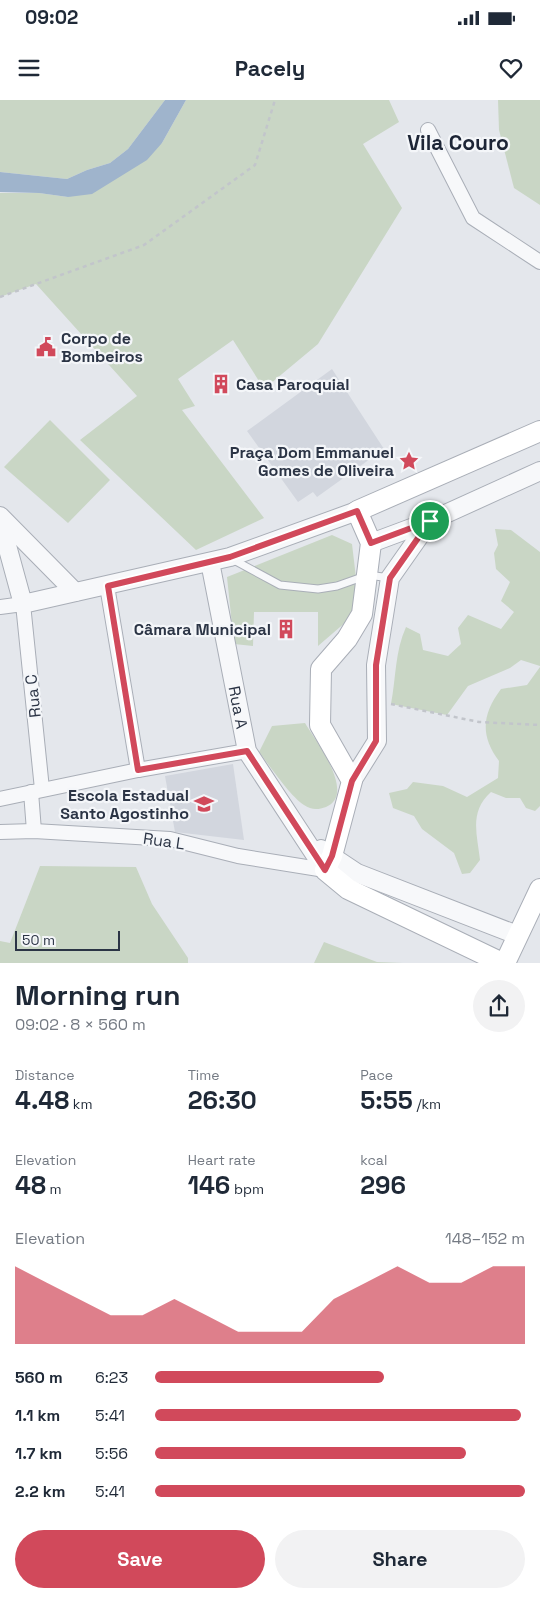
<!DOCTYPE html>
<html lang="en">
<head>
<meta charset="utf-8">
<style>
	:root { --surface:#fff; --page:#f2f2f3; --text:#1f2937; --muted:#747a83; --accent:#d1495b }
	body { margin:0; font-family:"Space Grotesk",sans-serif; background:var(--page); color:var(--text); height:100vh; display:flex; flex-direction:column; font-size:19px; white-space:nowrap }
	* { box-sizing:border-box; margin:0 }
	p { font-size:16px; color:var(--muted) }
	.icon { flex:none; width:28px; height:28px; fill:none; stroke:currentColor; stroke-width:2; stroke-linecap:round; stroke-linejoin:round }
	.map { position:relative; height:863px; overflow:hidden }
	.panel { display:flex; flex-direction:column; background:var(--surface); flex:1 }
	.panel>* { flex:none }
	.scale { position:absolute; left:15px; bottom:12px; width:105px; box-sizing:border-box; padding-left:5px; border:2px solid #2b3445; border-top:0; font-size:14px; line-height:18px; white-space:nowrap; color:#2b3445; -webkit-text-stroke:4px #f4f6f9; paint-order:stroke }
	.pin { position:absolute; display:grid; place-items:center; width:42px; height:42px; color:#fff; margin:-21px; border:2px solid #fff; border-radius:50%; box-shadow:0 1px 5px #0007 }
	.round { display:grid; place-items:center; flex:none; width:52px; height:52px; border-radius:26px; background:var(--page) }
	.head { display:flex; align-items:center; justify-content:space-between; height:85px; padding:0 15px }
	h1 { font-size:28px; font-weight:700; line-height:38px }
	.metrics { display:grid; grid-template-columns:repeat(3,1fr); gap:8px; height:85px; padding:5px 15px }
	.metrics div { display:grid; align-content:center }
	.metrics b { font-size:25px; font-weight:700 }
	.metrics small { font-size:14px; font-weight:400 }
	.metrics p { font-size:14px }
	.chart { height:140px; padding:10px 15px }
	.chart p { display:flex; justify-content:space-between }
	.chart svg { width:100%; height:90px; margin-top:5px; fill:var(--accent); opacity:.7 }
	.action { display:flex; gap:10px; margin-top:auto; padding:10px 15px }
	.action a { flex:1; height:58px; border-radius:30px; background:var(--accent); color:#fff; font-size:20px; font-weight:700; line-height:58px; text-align:center }
	.action a+a { background:var(--page); color:var(--text) }
	ul { padding:0 15px; list-style:none; font-size:16px }
	li { display:grid; grid-template-columns:80px 60px 1fr; align-items:center; height:38px }
	li i { height:12px; border-radius:6px; background:var(--accent) }
	.status { display:flex; justify-content:space-between; align-items:center; height:35px; padding:0 25px; background:var(--surface); direction:ltr }
	.status svg { height:14px; fill:currentColor }
	header { display:flex; justify-content:space-between; align-items:center; height:65px; padding:0 15px; background:var(--surface); font-size:22px; font-weight:700 }
	.map>svg:first-child { display:block }
	.built { fill:#d2d6de }
	.green { fill:#c9d6c5 }
	.water { fill:#9fb4cc }
	.lines { fill:none; stroke-linecap:round; stroke-linejoin:round }
	.service-casing { stroke:#a9aeb7; stroke-width:9 }
	.minor-casing { stroke:#a9aeb7; stroke-width:16 }
	.tertiary-casing { stroke:#a9aeb7; stroke-width:20 }
	.secondary-casing { stroke:#a9aeb7; stroke-width:22 }
	.path { stroke:#c2c5cb; stroke-width:2.5; stroke-dasharray:4 4; stroke-linecap:butt }
	.service { stroke:#f7f8fa; stroke-width:7 }
	.minor { stroke:#f7f8fa; stroke-width:14 }
	.tertiary { stroke:#f7f8fa; stroke-width:18 }
	.secondary { stroke:#fff; stroke-width:20 }
	.route-casing { stroke:#fff; stroke-width:10 }
	.route { stroke:#d1495b; stroke-width:6 }
	.labels { text-anchor:middle; dominant-baseline:central; stroke-width:4.5; stroke-linejoin:round; paint-order:stroke }
	.poi-label { font-size:16px; font-weight:bold; fill:#2b3445; stroke:#f4f6f9; text-anchor:end }
	.street-label { font-size:16px; fill:#2b3445; stroke:#f4f6f9 }
	.district-label { font-size:21px; font-weight:bold; fill:#1d2536; stroke:#f4f6f9 }
</style>
</head>
<body>
<div class="status"><b>09:02</b><svg viewBox="0 0 49 12"><path d="M0 12V9h3v3zM5 12V6h3v6zM10 12V3h3v9zM15 12V0h3v12zM26 1h20v11H26zM47 4h2v5h-2z"/></svg></div>
<header><svg class="icon" aria-label="menu" viewBox="0 0 24 24"><path d="M4 6h16M4 12h16M4 18h16"/></svg>Pacely<svg class="icon" aria-label="heart" viewBox="0 0 24 24"><path d="M12 20l-8-8c-3-5 5-10 8-4 3-6 11-1 8 4z"/></svg></header>
<div class="map">
<svg width="540" height="863" viewBox="0 0 540 863">
	<rect width="100%" height="100%" fill="#e4e7ec"/>
	<g class="built">
		<path d="M332,269L384,349L317,397L313,392L298,402L247,331Z"/>
		<path d="M233,664L244,740L175,732L165,676Z"/>
	</g>
	<g class="green">
		<path d="M0,0H165L128,49L110,63L87,70L67,79L0,72Z"/>
		<path d="M186,0H389L399,22L363,44L402,108L318,244L264,289L233,240L178,279L195,306L182,310L264,418L196,450L80,340L137,296L36,184L0,197V93H39L68,97L162,43Z"/>
		<path d="M498,0H540V105L514,88L499,30Z"/>
		<path d="M50,320L110,380L68,423L4,367Z"/>
		<path d="M495,429L511,430L540,452V566L521,560L510,568L468,586L447,615L391,604C396,578 395,551 406,527L420,534L423,550L448,556L461,544L458,528L468,515L501,529L514,512L501,501L510,482L496,469L494,453L498,445Z"/>
		<path d="M332,435L352,444L359,503L347,521L318,546V512H254L253,546L234,544L227,477Z"/>
		<path d="M540,567V706L535,711L526,708L520,698H506L491,692C469,712 477,733 480,760L470,773L462,774L454,753L422,729L414,716L393,708L389,693L407,689L413,682L443,686L467,697L498,678L499,661C480,636 482,614 501,589L527,585Z"/>
		<path d="M305,623C315,640 357,694 326,707C318,710 311,710 304,705C290,696 270,666 259,652L272,626Z"/>
		<path d="M40,766L136,767L152,804L188,858V863H0V841L10,843Z"/>
		<path d="M324,842L377,862L403,863H314Z"/>
	</g>
	<path class="water" d="M165,0H186L162,43L147,60L92,94L68,97L39,93L0,92V72L67,79L87,70L110,63L128,49Z"/>
	<g class="lines">
		<defs>
			<path id="service" d="M232,459L280,485L318,489L337,486L368,475L390,478"/>
			<g id="minor">
				<path d="M428,30L473,118L540,162"/>
				<path d="M107,486L138,670"/>
				<path d="M0,507L23,504L42,689"/>
				<path d="M31,692L34,731"/>
				<path d="M0,699L138,670L247,651"/>
				<path d="M0,732L34,731L170,739L238,756L325,770"/>
			</g>
			<g id="tertiary">
				<path d="M0,416L75,492"/>
				<path d="M0,420L23,504L230,457L357,411"/>
				<path d="M371,443L430,421L540,371"/>
				<path id="s1" d="M210,462L247,651L325,770"/>
				<path d="M352,681L377,641L376,565L390,478L430,421"/>
				<path d="M321,749L357,773L517,835"/>
			</g>
			<g id="secondary">
				<path d="M502,863L348,789L325,770L332,756L352,681L320,625L321,569L347,539L362,514L371,443L357,411L540,331"/>
				<path d="M505,863L540,789"/>
			</g>
		</defs>
		<use href="#service" class="service-casing"/>
		<use href="#minor" class="minor-casing"/>
		<use href="#tertiary" class="tertiary-casing"/>
		<use href="#secondary" class="secondary-casing"/>
		<g class="path">
			<path d="M0,197L144,145L255,65L275,0"/>
			<path d="M391,604L479,622L540,625"/>
		</g>
		<use href="#service" class="service"/>
		<use href="#minor" class="minor"/>
		<use href="#tertiary" class="tertiary"/>
		<use href="#secondary" class="secondary"/>
	</g>
	<g class="lines">
		<defs>
			<path id="route" d="M357,411L371,443L430,421L390,478L376,565V641L352,681L332,756L325,770L247,651L138,670L108,486L230,457Z"/>
		</defs>
		<use href="#route" class="route-casing"/>
		<use href="#route" class="route"/>
	</g>
	<defs>
		<symbol id="civic-bare" viewBox="-9 -9 18 18"><path d="M-.6-6.5H3V-4.5H.6V-3L4-1V1h2V6H-6V1h2V-1L-.6-3ZM-1.2 2.5V6h2.4V2.5Z" fill="#d1495b" stroke="#f4f6f9" stroke-width="2.5" paint-order="stroke"/></symbol>
		<symbol id="building-bare" viewBox="-9 -9 18 18"><path d="M-4-6H4V6H1V3H-1V6H-4ZM-2.5-4.3h1.7v1.8h-1.7ZM.8-4.3h1.7v1.8H.8ZM-2.5-1h1.7V.8h-1.7ZM.8-1h1.7V.8H.8Z" fill="#d1495b" stroke="#f4f6f9" stroke-width="2.5" paint-order="stroke"/></symbol>
		<symbol id="sight-bare" viewBox="-9 -9 18 18"><path d="M0-6L1.8-2.2L6-1.7L2.9 1.2L3.7 5.4L0 3.3L-3.7 5.4L-2.9 1.2L-6-1.7L-1.8-2.2Z" fill="#d1495b" stroke="#f4f6f9" stroke-width="2.5" paint-order="stroke"/></symbol>
		<symbol id="school-bare" viewBox="-9 -9 18 18"><path d="M0-5L7-2L0 1L-7-2ZM-4 1L0 2.5L4 1V4Q0 6-4 4Z" fill="#d1495b" stroke="#f4f6f9" stroke-width="2.5" paint-order="stroke"/></symbol>
	</defs>
	<g fill-rule="evenodd">
		<use href="#civic-bare" x="32" y="233" width="28" height="28"/>
		<use href="#building-bare" x="207" y="270" width="28" height="28"/>
		<use href="#sight-bare" x="395" y="347" width="28" height="28"/>
		<use href="#building-bare" x="272" y="515" width="28" height="28"/>
		<use href="#school-bare" x="190" y="690" width="28" height="28"/>
	</g>
	<g class="labels">
		<g class="poi-label">
			<text x="61" y="238" text-anchor="start">Corpo de<tspan x="61" dy="18">Bombeiros</tspan></text>
			<text x="236" y="284" text-anchor="start">Casa Paroquial</text>
			<text x="394" y="352">Praça Dom Emmanuel<tspan x="394" dy="18">Gomes de Oliveira</tspan></text>
			<text x="271" y="529">Câmara Municipal</text>
			<text x="189" y="695">Escola Estadual<tspan x="189" dy="18">Santo Agostinho</tspan></text>
		</g>
		<g class="street-label">
			<text transform="translate(33 596) rotate(-96)">Rua C</text>
			<text stroke="none"><textPath href="#s1" startOffset="148">Rua A</textPath></text>
			<text transform="translate(164 741) rotate(8)">Rua L</text>
		</g>
		<g class="district-label">
			<text x="458" y="42">Vila Couro</text>
		</g>
	</g>
</svg>
<div class="scale">50 m</div>
<div class="pin" style="left:430px;top:421px;background:#1e9e55"><svg class="icon" aria-label="arrive" viewBox="0 0 24 24"><path d="M6 21V4h12l-3 4 3 4H6"/></svg></div>
</div>
<section class="panel">
<div class="head"><div><h1>Morning run</h1><p>09:02 · 8 × 560 m</p></div><a class="round"><svg class="icon" aria-label="share" viewBox="0 0 24 24"><path d="M12 15V3M7 8l5-5 5 5M5 13v7h14v-7"/></svg></a></div>
<div class="metrics">
<div><p>Distance</p><b>4.48<small> km</small></b></div>
<div><p>Time</p><b>26:30</b></div>
<div><p>Pace</p><b>5:55<small> /km</small></b></div>
</div>
<div class="metrics">
<div><p>Elevation</p><b>48<small> m</small></b></div>
<div><p>Heart rate</p><b>146<small> bpm</small></b></div>
<div><p>kcal</p><b>296</b></div>
</div>
<div class="chart"><p><span>Elevation</span>148–152 m</p>
<svg viewBox="0 0 160 44" preserveAspectRatio="none"><path d="M0 44V6L10 14L20 22L30 30L40 30L50 22L60 30L70 38L80 38L90 38L100 22L110 14L120 6L130 14L140 14L150 6L160 6V44z"/></svg>
</div>
<ul>
<li><b>560 m</b>6:23<i style="width:62%"></i></li>
<li><b>1.1 km</b>5:41<i style="width:99%"></i></li>
<li><b>1.7 km</b>5:56<i style="width:84%"></i></li>
<li><b>2.2 km</b>5:41<i style="width:100%"></i></li>
</ul>
<div class="action"><a>Save</a><a>Share</a></div>
</section>
</body>
</html>
